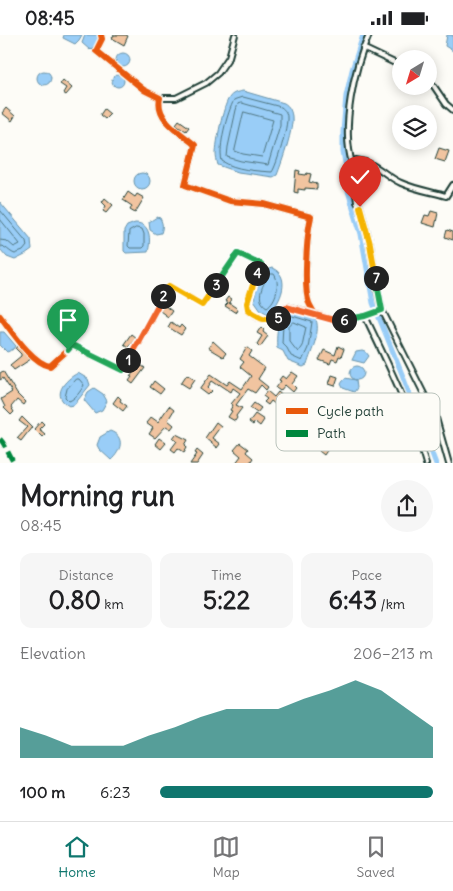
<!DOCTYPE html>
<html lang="en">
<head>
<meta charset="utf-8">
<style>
	:root { --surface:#fff; --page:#f6f6f6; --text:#202124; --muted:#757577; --line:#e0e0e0; --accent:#0f766e }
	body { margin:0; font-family:Delius,sans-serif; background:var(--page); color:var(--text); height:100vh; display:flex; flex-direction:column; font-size:19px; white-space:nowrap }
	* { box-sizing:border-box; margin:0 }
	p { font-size:16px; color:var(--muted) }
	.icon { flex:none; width:28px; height:28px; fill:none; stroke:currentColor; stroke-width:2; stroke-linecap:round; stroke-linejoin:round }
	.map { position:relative; height:428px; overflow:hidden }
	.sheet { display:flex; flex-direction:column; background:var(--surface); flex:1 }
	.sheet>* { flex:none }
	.needle { width:32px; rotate:218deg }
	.buttons { position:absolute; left:392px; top:15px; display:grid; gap:10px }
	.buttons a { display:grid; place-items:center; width:45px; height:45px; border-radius:50%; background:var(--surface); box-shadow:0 2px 12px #0003; font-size:25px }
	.pin { position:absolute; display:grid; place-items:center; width:42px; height:42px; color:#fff; margin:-51px -21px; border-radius:50% 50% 50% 0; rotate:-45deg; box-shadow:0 0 5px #0007 }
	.pin .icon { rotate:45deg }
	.km { position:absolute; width:25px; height:25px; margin:-12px; border-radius:50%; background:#222; color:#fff; font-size:14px; line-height:25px; text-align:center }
	.round { display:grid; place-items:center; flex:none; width:52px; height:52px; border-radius:26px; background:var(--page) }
	.overview { display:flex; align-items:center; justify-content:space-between; height:85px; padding:0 20px }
	h1 { font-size:28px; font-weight:700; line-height:38px }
	.metrics { display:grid; grid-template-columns:repeat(3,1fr); gap:8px; height:85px; padding:5px 20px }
	.metrics div { display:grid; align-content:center; border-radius:12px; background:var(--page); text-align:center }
	.metrics b { font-size:25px; font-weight:700 }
	.metrics small { font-size:14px; font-weight:400 }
	.metrics p { font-size:14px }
	.chart { height:140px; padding:10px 20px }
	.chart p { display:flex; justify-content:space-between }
	.chart svg { width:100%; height:90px; margin-top:5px; fill:var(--accent); opacity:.7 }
	ul { padding:0 20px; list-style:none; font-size:16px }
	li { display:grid; grid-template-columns:80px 60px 1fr; align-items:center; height:38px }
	li i { height:12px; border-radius:6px; background:var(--accent) }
	.status { display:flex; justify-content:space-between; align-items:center; height:35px; padding:0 25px; background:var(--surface); direction:ltr }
	.status svg { height:14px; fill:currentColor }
	.menu { display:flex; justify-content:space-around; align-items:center; height:70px; border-top:1px solid var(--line); background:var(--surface); font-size:14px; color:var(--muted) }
	.menu a { display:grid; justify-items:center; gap:2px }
	.menu .on { color:var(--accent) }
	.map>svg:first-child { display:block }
	.water { fill:#99cdf7; stroke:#6893a9 }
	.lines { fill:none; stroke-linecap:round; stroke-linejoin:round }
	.shore { stroke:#507782; stroke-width:1 }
	.canal { stroke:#99cdf7; stroke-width:5 }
	.building { fill:#f1c4a0; stroke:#1f3d34 }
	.minor-casing { stroke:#1f3d34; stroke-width:8 }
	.minor { stroke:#fdfcf7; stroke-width:4 }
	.quiet { stroke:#00873e; stroke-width:5; stroke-dasharray:10 5; stroke-linecap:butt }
	.cycleway-casing { stroke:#fdfcf7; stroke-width:9 }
	.cycleway { stroke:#e8590c; stroke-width:6 }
	.split-1-casing { stroke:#fff; stroke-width:10 }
	.split-2-casing { stroke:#fff; stroke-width:10 }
	.split-3-casing { stroke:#fff; stroke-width:10 }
	.split-4-casing { stroke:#fff; stroke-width:10 }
	.split-5-casing { stroke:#fff; stroke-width:10 }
	.split-6-casing { stroke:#fff; stroke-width:10 }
	.split-7-casing { stroke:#fff; stroke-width:10 }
	.split-8-casing { stroke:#fff; stroke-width:10 }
	.split-1 { stroke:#22a559; stroke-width:6 }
	.split-2 { stroke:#f0652b; stroke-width:6 }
	.split-3 { stroke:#f5b400; stroke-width:6 }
	.split-4 { stroke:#22a559; stroke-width:6 }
	.split-5 { stroke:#f5b400; stroke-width:6 }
	.split-6 { stroke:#f0652b; stroke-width:6 }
	.split-7 { stroke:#22a559; stroke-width:6 }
	.split-8 { stroke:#f5b400; stroke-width:6 }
	.key { fill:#fdfcf7; stroke:#bac3bc; stroke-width:1 }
	.key-label { font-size:14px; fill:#1f3d34 }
</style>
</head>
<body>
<div class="status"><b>08:45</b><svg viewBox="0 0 49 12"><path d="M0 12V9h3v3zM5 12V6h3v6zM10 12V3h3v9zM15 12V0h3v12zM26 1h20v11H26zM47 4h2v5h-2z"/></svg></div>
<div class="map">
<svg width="453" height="429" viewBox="0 0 453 429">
	<rect width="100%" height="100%" fill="#fdfcf7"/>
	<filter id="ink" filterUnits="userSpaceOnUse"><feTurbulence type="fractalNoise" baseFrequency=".02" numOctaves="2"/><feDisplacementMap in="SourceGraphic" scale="10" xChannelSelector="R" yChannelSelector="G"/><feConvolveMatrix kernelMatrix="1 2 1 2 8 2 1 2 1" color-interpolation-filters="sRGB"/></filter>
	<g filter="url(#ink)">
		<g class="water">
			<path d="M64,0H82L79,5L75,9L63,3Z"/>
			<path d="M85,0H99L97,8L90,15L82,8Z"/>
			<path d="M447,0H453V16L445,11Z"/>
			<circle cx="123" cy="25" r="7"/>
			<circle cx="44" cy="43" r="7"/>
			<circle cx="118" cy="46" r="6"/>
			<path d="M243,56L284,68C289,71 291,75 292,81C294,93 282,127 277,140L273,142L238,137L218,130C217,126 216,123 216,119C216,108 223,71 229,63C232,58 237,57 243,56Z"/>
			<circle cx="142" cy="146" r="8"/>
			<path d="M0,167L31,204L32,215L25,220L15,225L7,222L0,214Z"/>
			<path d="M157,182L160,183C163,189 163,192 161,198L156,199L150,195L149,187Z"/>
			<path d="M135,188C151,188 151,205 148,217L126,218L124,216V196L127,191Z"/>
			<path d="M272,233C292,241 281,268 268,279L261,275L254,265C256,254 260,244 266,235Z"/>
			<path d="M289,274L315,282C322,296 311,316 307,330L303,332L288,326L283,316L277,313C276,299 277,282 289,274Z"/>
			<path d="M0,297H4L16,311L14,314L7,317L0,310Z"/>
			<path d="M362,316L366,317L369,321L364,328L352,325L356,317Z"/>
			<circle cx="357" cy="338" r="7"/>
			<path d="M78,338L88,344L90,350L74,370L69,371C51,361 64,345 78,338Z"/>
			<path d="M345,343L356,345L357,353L354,357L343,353L341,349Z"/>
			<path d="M94,353L103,359L107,366L102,375L95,378L84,365L88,357Z"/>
			<path d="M110,396C126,402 121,416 111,425L99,414L97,410L100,402Z"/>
		</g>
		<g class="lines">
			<g class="shore">
				<path d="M243,62L281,72C285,75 287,78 287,82C288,91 277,130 272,137C257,136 235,135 222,126C218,112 227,78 234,65Z"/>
				<path d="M242,68L280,79V90L268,130L241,126L227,122L228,112L236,75L238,69Z"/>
				<path d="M244,77L273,85L262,122L243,119L235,116Z"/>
				<path d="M0,175L26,206L27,211L23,216L15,219C9,217 6,211 0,211"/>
				<path d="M0,184L20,209L14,212L7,206L0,205"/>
				<path d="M136,193L142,194L144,199V211L142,213H130L128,211L129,197Z"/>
				<path d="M270,239H274C281,249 276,266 267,272C254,265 263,248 270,239Z"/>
				<path d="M289,280L312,287L308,313L302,326L291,321L287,313L282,308L283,290Z"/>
				<path d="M294,287L306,292L302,311L298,317L289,306V292Z"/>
				<path d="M76,344H79L84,350C81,356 75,364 69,366L65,362L67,354Z"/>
			</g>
			<path class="canal" d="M363,0L352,35L346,61L343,97V117L348,143V156L361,199L373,268L402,339L436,429"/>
		</g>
		<g class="building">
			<path d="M114,0H126L128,1L124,10L112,3Z"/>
			<path d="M63,45L72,53L66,60L63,58L66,53L60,49Z"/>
			<path d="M6,73L15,81L12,86L2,78Z"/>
			<path d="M104,74L110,79L105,84L100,80Z"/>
			<path d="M179,85L189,92L186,96L176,89Z"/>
			<path d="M439,113L449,116L445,127L435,124Z"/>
			<path d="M296,135L300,136L299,139L306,140L307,138L311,139L309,147L317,149V154L305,153V155L298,154V158L294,157Z"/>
			<path d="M128,157L135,162L137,159L144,163L135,178L130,175L132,171L123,165Z"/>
			<path d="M105,163L113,170L106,178L103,176L106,171L102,167Z"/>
			<path d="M431,176L438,178L435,192L422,188L425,180L429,181Z"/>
			<path d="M447,195L453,197V205L445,202Z"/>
			<path d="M169,259L172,262L165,271L172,276L168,282L160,276Z"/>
			<path d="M228,262L231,264L229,268L238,274L236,278L225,271L228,268L225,266Z"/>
			<path d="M171,287L179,293L181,290L185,294L181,300L168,292Z"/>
			<path d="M261,292L264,295L263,297L268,301L260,312L257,309L262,301L257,298Z"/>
			<path d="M131,299L136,303L128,312L124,309Z"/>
			<path d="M213,306L226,318L223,322L208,313Z"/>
			<path d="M18,311L31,324L14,335L10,330L21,321V319L16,314Z"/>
			<path d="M338,311L344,314L341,322L339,321L337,326L332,324L330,329L319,325L324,315L335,320Z"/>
			<path d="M247,312L252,316L249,321L265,333L258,344L268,352L266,355L261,350L255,358L248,354L236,370L242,373L236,381L237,383L235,386L228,382L232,376L230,375L233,370L231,369L240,358L233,353L231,357L219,349L218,350L212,346L208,352L212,356L208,360L200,354L211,339L227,350L230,346L242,354L251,341L240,332L244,327L240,324Z"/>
			<path d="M139,329L145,333L133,349L129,346L132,342L130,341Z"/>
			<path d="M3,336L17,359L25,367L23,370L17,365L11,372L14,377L11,380L4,373L5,372L1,364L12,357L3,343L0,345V338Z"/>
			<path d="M292,337L298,341L292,349L296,353L293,357L285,350L280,356L276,353L281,346L279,345L282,341L286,344Z"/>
			<path d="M187,339L195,344L189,353L181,348Z"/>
			<path d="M332,340L338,342L335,351L329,349Z"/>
			<path d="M154,346L164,354L160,359L150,352Z"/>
			<path d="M267,356L274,362L278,357L289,366L286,370L283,368L280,373L271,366L268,370L264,367L267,364L263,361Z"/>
			<path d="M118,361L121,364L120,366L127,371L123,376L113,368Z"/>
			<path d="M254,368L261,373L257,378L250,373Z"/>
			<path d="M169,371L174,375L168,385L174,390L171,394L166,391L155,403L149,399L153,393L146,388L151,382L158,387Z"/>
			<path d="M255,379L264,385L260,391L255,387L253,390L249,387Z"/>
			<path d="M22,382L32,392L21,406L17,403L27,392L19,386Z"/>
			<path d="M41,386L44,389L39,394L45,399L42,402L34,394Z"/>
			<path d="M216,387L221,391L212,403L220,409L217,413L205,403Z"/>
			<path d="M176,399L188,405L185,410L187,412L184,417L178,413L175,417L171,414L177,406L173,403Z"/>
			<path d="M159,403L166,408L161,414L155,409Z"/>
			<path d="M240,408L248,414L246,417L253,423L249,429H235L241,421L234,415Z"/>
			<path d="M325,408L330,411L324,420L319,416Z"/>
			<path d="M197,415L203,420L197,429H190L197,419L195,418Z"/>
		</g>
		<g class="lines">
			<defs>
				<g id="minor">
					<path d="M101,0L102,4L96,16L144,55L160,63C155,84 181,98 195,110L185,150L230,166L264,169L311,182C307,198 303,253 309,268C310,271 313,275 314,278L337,286L365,281L382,275"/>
					<path d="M363,13L401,31"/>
					<path d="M429,44L446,69L453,75"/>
					<path d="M160,63H176L206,48L218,38L229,22L235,0"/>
					<path d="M352,128C341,92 354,33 369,0"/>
					<path d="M0,281C11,295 32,328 50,331L72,311L123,335L169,251L202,270L238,218L261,229L247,268L248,274L256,281L276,286L286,271L314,278"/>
					<path d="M365,281C388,329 412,377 426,429"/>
					<path d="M449,429L436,383L382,275L377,253L370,209L360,172L357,167L352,128L356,125C376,127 385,141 401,148C414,154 432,157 446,161L453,150"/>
				</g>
			</defs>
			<use href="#minor" class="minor-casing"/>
			<use href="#minor" class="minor"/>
			<path class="quiet" d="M0,404C6,410 8,420 15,429"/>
			<defs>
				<g id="cycleway">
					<path d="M101,0L102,4L96,16L144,55L160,63C155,84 181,98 195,110L185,150L230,166L264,169L311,182C307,198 303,253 309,268C310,271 313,275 314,278L337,286L365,281L382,275"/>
					<path d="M0,281C11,295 32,328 50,331L72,311L123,335L169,251L202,270L238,218L261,229L247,268L248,274L256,281L276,286L286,271L314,278"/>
				</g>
			</defs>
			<use href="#cycleway" class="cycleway-casing"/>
			<use href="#cycleway" class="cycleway"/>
		</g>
	</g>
	<g class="lines" filter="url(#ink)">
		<defs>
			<path id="split-1" d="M68,315L72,310L123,335L128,325"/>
			<path id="split-2" d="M128,325L163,261"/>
			<path id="split-3" d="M163,261L169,251L202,270L216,250"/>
			<path id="split-4" d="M216,250L238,218L261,229L257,238"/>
			<path id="split-5" d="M257,238L247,268L248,274C257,282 264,284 276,286L278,283"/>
			<path id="split-6" d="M278,283L286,272L337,286L344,285"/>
			<path id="split-7" d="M344,285L365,281L382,275L376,243"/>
			<path id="split-8" d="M360,172L370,209L376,243"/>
		</defs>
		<use href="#split-1" class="split-1-casing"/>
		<use href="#split-2" class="split-2-casing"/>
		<use href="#split-3" class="split-3-casing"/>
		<use href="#split-4" class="split-4-casing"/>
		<use href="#split-5" class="split-5-casing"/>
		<use href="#split-6" class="split-6-casing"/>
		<use href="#split-7" class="split-7-casing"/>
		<use href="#split-8" class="split-8-casing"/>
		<use href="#split-1" class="split-1"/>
		<use href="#split-2" class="split-2"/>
		<use href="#split-3" class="split-3"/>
		<use href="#split-4" class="split-4"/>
		<use href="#split-5" class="split-5"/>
		<use href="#split-6" class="split-6"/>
		<use href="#split-7" class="split-7"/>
		<use href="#split-8" class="split-8"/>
	</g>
	<rect x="276" y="358" width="164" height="58" rx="8" class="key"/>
	<rect x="286" y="373" width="22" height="6" fill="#e8590c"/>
	<rect x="286" y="395" width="22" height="7" fill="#00873e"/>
	<g class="key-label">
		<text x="317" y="381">Cycle path</text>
		<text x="317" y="403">Path</text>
	</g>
</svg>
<div class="buttons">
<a><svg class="needle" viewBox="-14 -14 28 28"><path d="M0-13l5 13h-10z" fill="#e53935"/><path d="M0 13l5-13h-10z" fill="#757577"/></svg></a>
<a><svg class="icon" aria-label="layers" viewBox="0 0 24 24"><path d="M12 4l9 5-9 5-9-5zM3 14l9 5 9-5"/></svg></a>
</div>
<div class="pin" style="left:68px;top:315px;background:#1e9e55"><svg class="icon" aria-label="arrive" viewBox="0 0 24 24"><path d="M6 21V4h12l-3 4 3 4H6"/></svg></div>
<div class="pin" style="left:360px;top:172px;background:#d93025"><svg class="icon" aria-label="check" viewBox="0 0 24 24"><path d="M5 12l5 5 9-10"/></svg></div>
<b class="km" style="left:128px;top:325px">1</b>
<b class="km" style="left:163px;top:261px">2</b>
<b class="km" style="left:216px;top:250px">3</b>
<b class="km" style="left:257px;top:238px">4</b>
<b class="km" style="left:278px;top:283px">5</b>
<b class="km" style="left:344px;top:285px">6</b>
<b class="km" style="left:376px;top:243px">7</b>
</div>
<section class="sheet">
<div class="overview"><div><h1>Morning run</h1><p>08:45</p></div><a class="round"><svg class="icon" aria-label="share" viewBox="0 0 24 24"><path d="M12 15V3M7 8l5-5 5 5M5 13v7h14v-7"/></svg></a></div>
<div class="metrics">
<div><p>Distance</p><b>0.80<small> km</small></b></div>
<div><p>Time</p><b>5:22</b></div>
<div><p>Pace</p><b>6:43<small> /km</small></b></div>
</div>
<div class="chart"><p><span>Elevation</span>206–213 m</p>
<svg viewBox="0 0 160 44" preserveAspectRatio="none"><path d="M0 44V29L10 33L20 38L30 38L40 38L50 33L60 29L70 24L80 20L90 20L100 20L110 15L120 11L130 6L140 11L150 20L160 29V44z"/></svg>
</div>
<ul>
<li><b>100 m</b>6:23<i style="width:100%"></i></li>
</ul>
</section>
<nav class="menu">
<a class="on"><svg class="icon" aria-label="home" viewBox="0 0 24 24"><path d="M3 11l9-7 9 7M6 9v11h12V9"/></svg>Home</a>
<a><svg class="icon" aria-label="map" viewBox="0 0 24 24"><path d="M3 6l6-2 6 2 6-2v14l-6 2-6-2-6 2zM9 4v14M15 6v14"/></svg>Map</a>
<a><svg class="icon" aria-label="saved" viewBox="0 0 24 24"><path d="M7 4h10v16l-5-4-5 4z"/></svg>Saved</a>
</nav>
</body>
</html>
